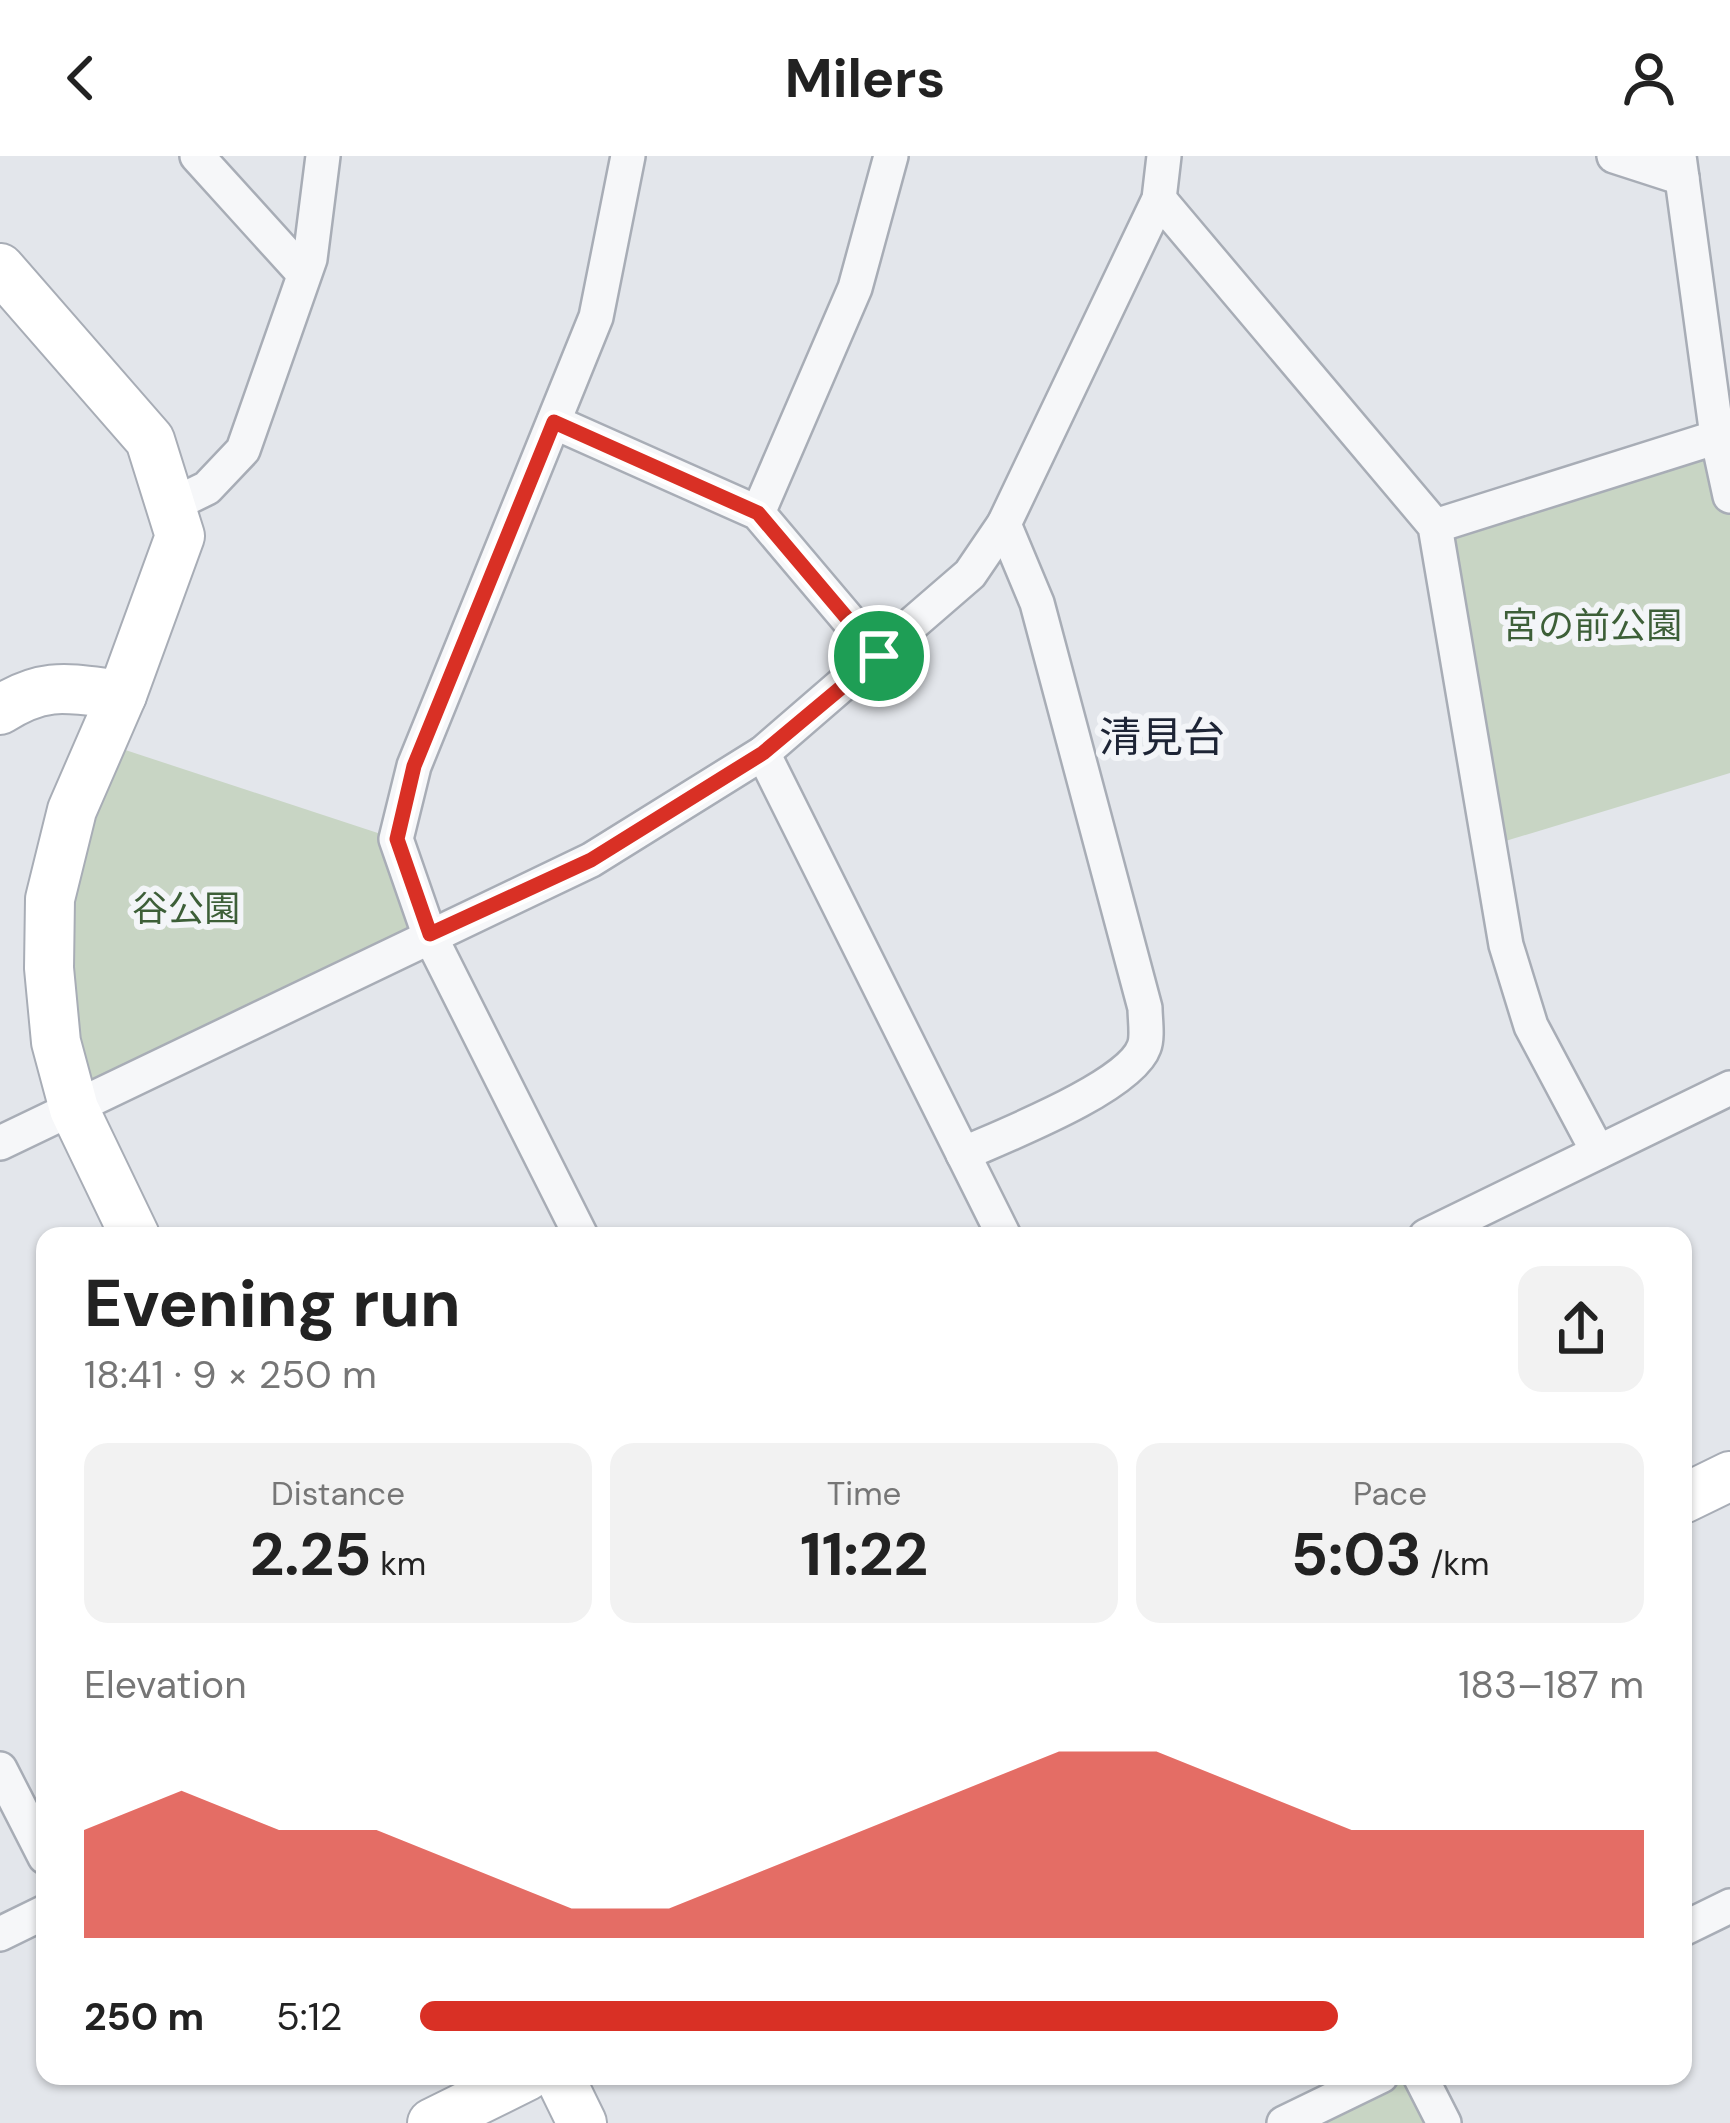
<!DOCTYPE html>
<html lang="en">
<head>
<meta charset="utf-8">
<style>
	:root { --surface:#fff; --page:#f2f2f2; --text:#222; --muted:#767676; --accent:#d93025 }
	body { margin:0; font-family:"DM Sans","Noto Sans JP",sans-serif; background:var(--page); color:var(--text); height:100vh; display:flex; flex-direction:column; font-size:45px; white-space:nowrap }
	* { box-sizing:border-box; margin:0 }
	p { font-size:39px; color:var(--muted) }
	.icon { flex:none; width:66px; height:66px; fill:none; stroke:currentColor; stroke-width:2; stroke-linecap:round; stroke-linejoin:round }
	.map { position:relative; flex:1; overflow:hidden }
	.sheet { position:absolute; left:36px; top:1071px; width:1656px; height:858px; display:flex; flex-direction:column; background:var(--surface); border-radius:24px; box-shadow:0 3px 9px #0004 }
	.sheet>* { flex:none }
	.pin { position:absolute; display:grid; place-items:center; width:102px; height:102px; color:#fff; margin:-51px; border:6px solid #fff; border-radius:50%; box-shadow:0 3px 12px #0007 }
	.round { display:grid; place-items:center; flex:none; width:126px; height:126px; border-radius:24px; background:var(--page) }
	.summary { display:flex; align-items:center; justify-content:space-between; height:204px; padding:0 48px }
	h1 { font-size:66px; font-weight:700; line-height:90px }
	.figures { display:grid; grid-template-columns:repeat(3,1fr); gap:18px; height:204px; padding:12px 48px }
	.figures div { display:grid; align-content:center; border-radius:24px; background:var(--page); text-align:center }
	.figures b { font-size:60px; font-weight:700 }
	.figures small { font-size:33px; font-weight:400 }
	.figures p { font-size:33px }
	.chart { height:336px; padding:24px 48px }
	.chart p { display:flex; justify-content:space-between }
	.chart svg { width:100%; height:216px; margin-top:12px; fill:var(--accent); opacity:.7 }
	ul { padding:0 48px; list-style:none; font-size:39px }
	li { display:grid; grid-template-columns:192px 144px 1fr; align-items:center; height:90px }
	li i { height:30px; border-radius:15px; background:var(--accent) }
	header { display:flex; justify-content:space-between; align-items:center; height:156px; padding:0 48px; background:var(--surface); font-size:54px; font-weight:700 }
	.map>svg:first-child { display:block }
	.green { fill:#c8d5c4 }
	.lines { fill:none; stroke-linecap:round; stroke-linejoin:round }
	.street-casing { stroke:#a8adb6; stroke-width:38 }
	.secondary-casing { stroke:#a8adb6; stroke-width:52 }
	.street { stroke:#f6f7f9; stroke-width:33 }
	.secondary { stroke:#fff; stroke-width:48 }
	.route-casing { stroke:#fff; stroke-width:24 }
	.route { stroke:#d93025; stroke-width:15 }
	.labels { text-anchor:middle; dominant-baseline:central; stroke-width:12; stroke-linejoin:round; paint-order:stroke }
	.park-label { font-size:36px; fill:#3d5f38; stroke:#f3f5f8 }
	.quarter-label { font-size:42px; fill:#1d2435; stroke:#f3f5f8 }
</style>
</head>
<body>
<header><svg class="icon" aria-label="back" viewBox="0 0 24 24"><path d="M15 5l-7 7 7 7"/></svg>Milers<svg class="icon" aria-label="person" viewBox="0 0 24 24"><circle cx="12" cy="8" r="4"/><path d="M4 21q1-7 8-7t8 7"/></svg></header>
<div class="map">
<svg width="1730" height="1967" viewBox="0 0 1730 1967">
	<rect width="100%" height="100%" fill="#e3e6eb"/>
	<g class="green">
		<path d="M1717,280L1730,340V617L1489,690L1435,370Z"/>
		<path d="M101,586L396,683L429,778L74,953L49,812Z"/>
		<path d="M1394,1920L1407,1928L1426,1967H1285Z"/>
	</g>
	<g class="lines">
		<defs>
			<g id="street">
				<path d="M197,0L304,118"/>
				<path d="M1614,0L1682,22"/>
				<path d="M1679,0L1717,280L1730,340"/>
				<path d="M1159,43L1435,370L1506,789L1531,870L1598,996"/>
				<path d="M554,266L758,357L879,500"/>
				<path d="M172,349L207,332L243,294L310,103L323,0"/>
				<path d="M758,357L855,132L891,0"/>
				<path d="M1435,370L1730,277"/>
				<path d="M763,597L1004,1080"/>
				<path d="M0,987L591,704L763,597L970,418L1004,368L1159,43L1164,0"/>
				<path d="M963,998C1003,980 1130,931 1144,891C1148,881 1145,863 1145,852L1037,447L1004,368"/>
				<path d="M581,1080L429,778L396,683L414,610L596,161L628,0"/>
				<path d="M1426,1080L1730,932"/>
				<path d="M0,1613L45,1701"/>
				<path d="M1683,1773L1730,1750"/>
				<path d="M0,1778L45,1756"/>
				<path d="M1420,1920L1444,1967"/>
				<path d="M1284,1967L1381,1920"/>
			</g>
			<g id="secondary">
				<path d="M0,112L150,284L180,380L122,539L72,654L50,743L49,812L56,886L74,953L135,1080"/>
				<path d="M0,554C46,524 71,533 122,539"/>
				<path d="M1683,1343L1730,1320"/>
				<path d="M559,1920L582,1967"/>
				<path d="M432,1967L527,1920"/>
			</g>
		</defs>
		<use href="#street" class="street-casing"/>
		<use href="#secondary" class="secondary-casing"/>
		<use href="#street" class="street"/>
		<use href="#secondary" class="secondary"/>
	</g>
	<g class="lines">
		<defs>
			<path id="route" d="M554,266L758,357L879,500L763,597L591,704L430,778L397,683L414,610Z"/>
		</defs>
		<use href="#route" class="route-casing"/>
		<use href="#route" class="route"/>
	</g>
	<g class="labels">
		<g class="park-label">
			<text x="1592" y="469">宮の前公園</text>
			<text x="186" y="752">谷公園</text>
		</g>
		<g class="quarter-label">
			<text x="1162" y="581">清見台</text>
		</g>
	</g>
</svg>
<div class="pin" style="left:879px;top:500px;background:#1e9e55"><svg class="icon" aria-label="arrive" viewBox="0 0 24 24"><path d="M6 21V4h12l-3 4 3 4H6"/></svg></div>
<section class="sheet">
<div class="summary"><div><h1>Evening run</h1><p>18:41 · 9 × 250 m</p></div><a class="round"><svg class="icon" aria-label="share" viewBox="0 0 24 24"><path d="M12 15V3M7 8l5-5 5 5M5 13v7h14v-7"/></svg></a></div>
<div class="figures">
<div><p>Distance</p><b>2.25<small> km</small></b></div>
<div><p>Time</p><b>11:22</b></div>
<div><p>Pace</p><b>5:03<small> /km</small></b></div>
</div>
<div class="chart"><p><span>Elevation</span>183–187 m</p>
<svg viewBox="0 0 160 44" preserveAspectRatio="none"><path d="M0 44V22L10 14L20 22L30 22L40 30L50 38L60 38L70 30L80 22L90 14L100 6L110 6L120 14L130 22L140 22L150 22L160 22V44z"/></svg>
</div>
<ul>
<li><b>250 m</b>5:12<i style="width:75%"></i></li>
</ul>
</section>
</div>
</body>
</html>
